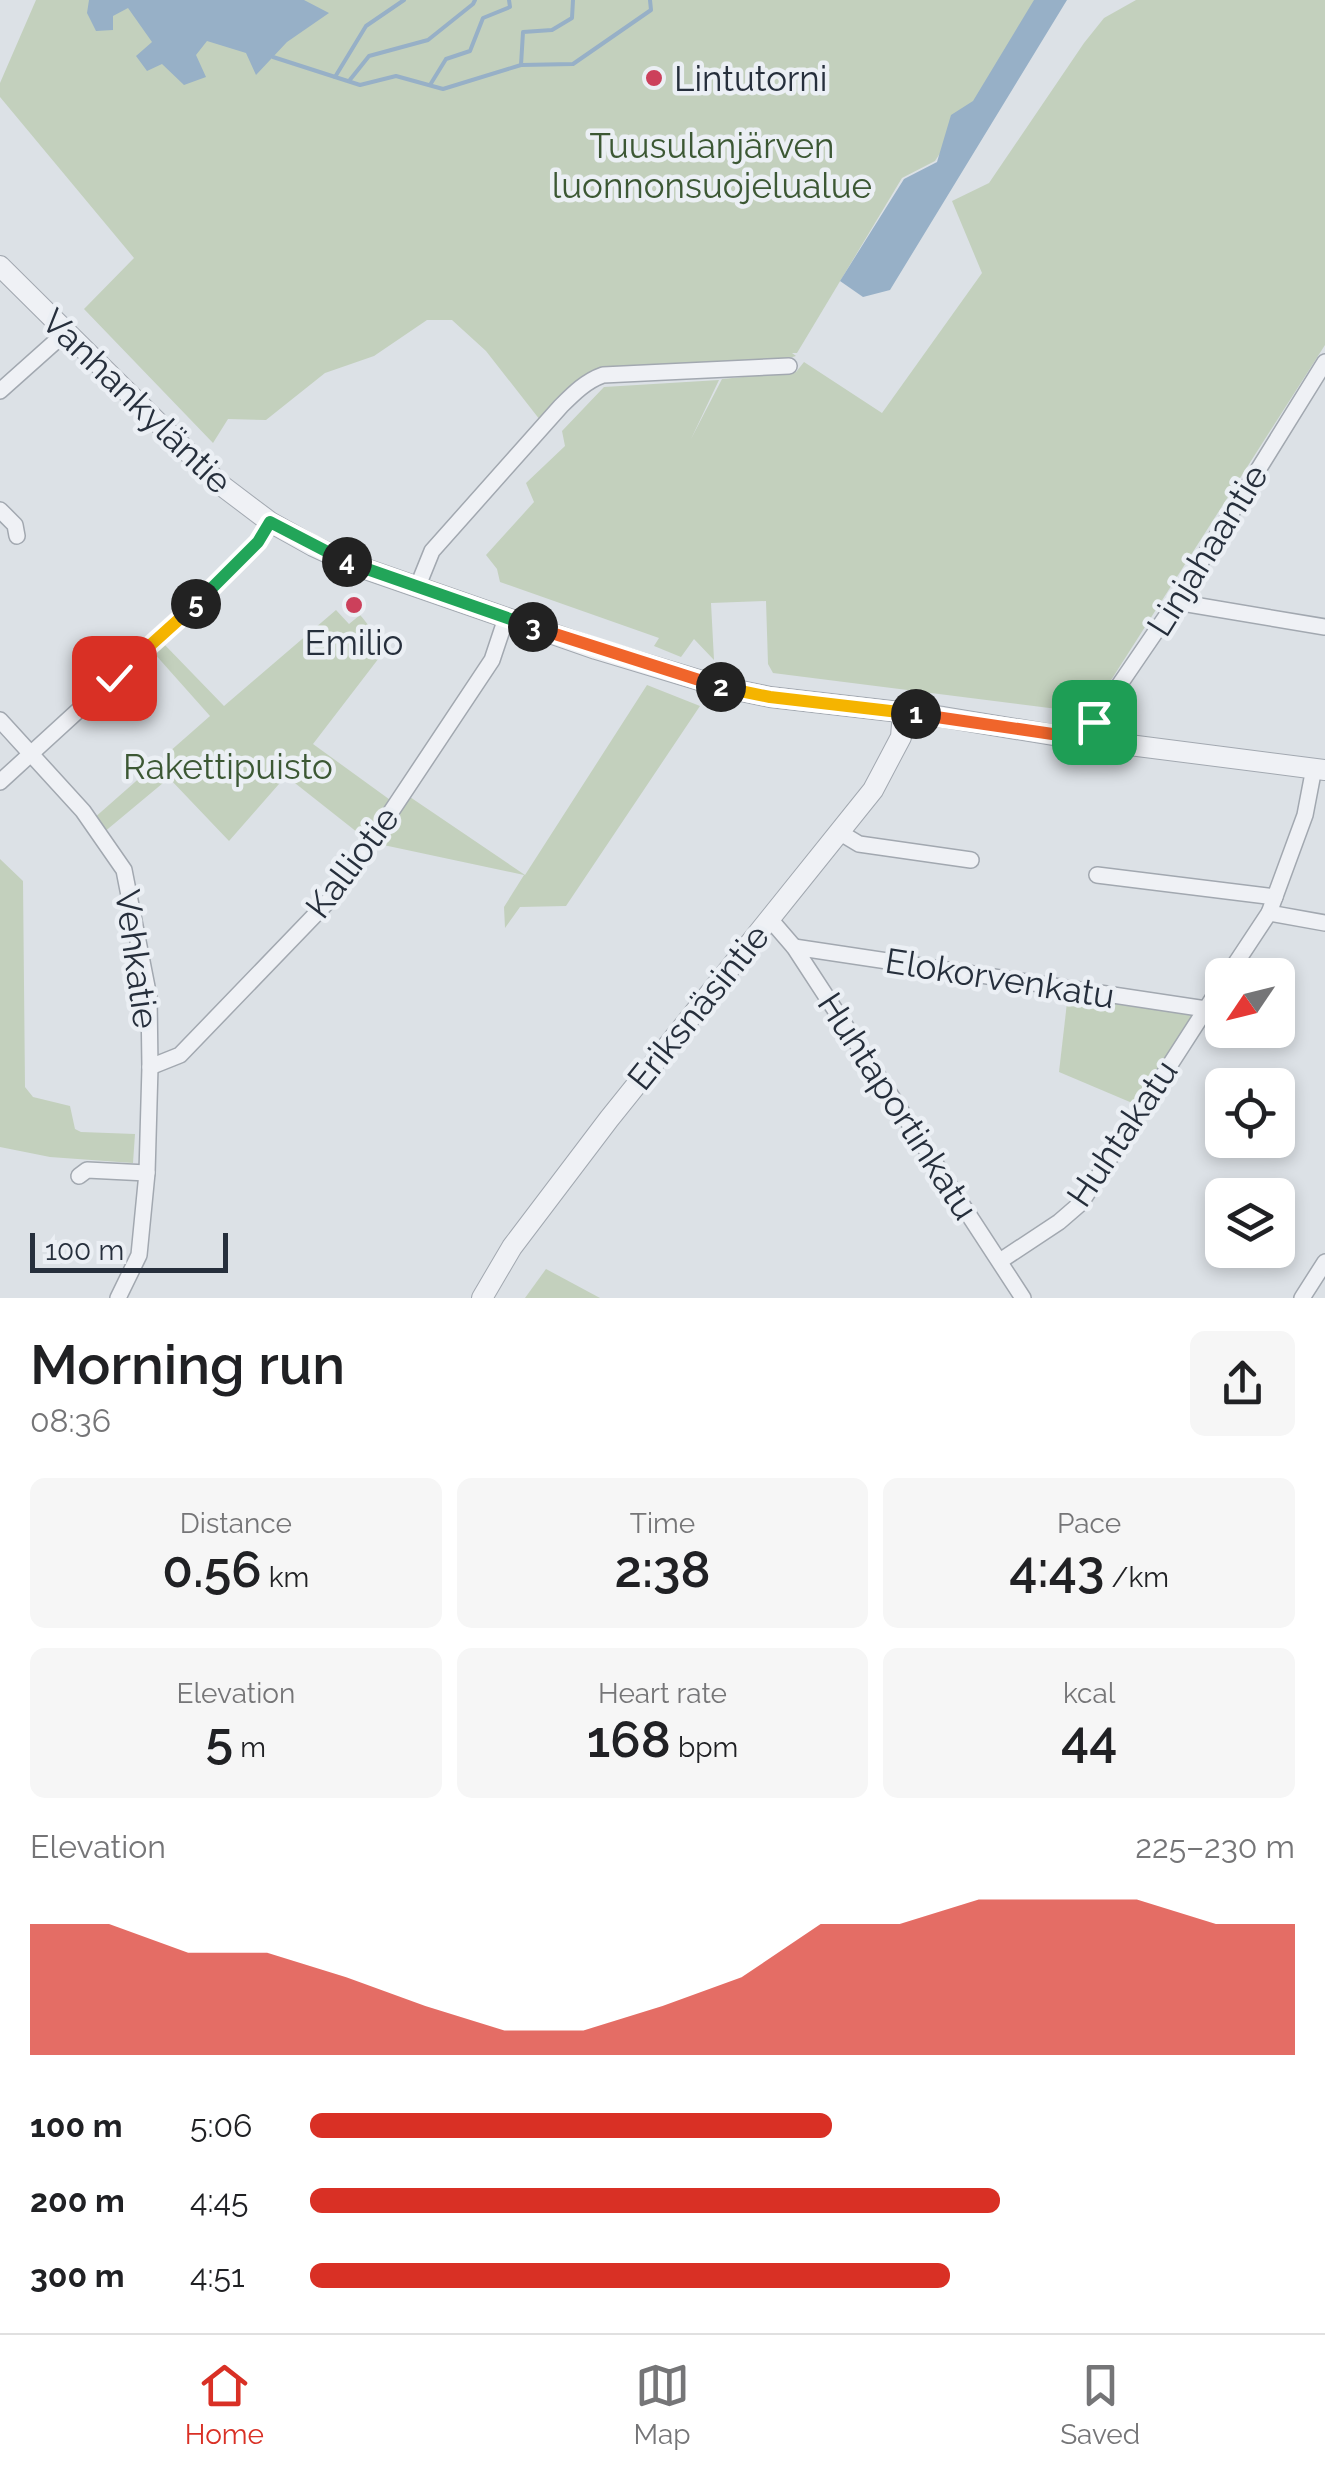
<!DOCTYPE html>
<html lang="en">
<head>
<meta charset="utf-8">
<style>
	:root { --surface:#fff; --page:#f6f6f6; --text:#202124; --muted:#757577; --line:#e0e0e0; --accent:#d93025 }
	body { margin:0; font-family:Raleway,sans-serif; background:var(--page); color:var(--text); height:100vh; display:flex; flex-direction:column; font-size:38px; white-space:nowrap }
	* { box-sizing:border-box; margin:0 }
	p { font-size:32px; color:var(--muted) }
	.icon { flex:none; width:55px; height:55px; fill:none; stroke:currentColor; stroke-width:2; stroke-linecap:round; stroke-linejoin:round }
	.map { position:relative; height:1298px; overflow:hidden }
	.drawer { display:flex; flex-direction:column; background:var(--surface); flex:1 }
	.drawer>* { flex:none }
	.needle { width:65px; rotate:235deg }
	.controls { position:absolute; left:1205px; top:958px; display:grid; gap:20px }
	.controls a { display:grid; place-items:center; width:90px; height:90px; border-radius:15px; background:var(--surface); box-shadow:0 5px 15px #0003; font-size:50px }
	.scale { position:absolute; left:30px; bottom:25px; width:198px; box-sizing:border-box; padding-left:10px; border:5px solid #262f3c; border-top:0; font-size:28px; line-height:35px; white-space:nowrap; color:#262f3c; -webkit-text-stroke:8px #ebeff4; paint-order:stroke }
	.pin { position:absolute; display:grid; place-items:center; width:85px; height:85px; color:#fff; margin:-42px; border-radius:20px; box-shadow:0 5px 15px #0006 }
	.km { position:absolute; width:50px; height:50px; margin:-25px; border-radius:50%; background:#222; color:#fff; font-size:28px; line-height:50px; text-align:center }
	.round { display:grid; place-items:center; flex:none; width:105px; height:105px; border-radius:15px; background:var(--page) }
	.headline { display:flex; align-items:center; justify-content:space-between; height:170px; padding:0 30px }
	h1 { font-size:55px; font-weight:600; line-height:75px }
	.figures { display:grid; grid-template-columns:repeat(3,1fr); gap:15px; height:170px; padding:10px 30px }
	.figures div { display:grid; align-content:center; border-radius:15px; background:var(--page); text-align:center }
	.figures b { font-size:50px; font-weight:600 }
	.figures small { font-size:28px; font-weight:400 }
	.figures p { font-size:28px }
	.chart { height:280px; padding:20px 30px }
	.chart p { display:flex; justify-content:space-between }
	.chart svg { width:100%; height:180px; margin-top:10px; fill:var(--accent); opacity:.7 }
	ul { padding:0 30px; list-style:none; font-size:32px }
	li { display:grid; grid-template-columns:160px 120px 1fr; align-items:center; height:75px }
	li i { height:25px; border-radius:12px; background:var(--accent) }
	.menu { display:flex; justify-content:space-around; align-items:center; height:140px; border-top:2px solid var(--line); background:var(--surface); font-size:28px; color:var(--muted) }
	.menu a { display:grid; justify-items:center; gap:5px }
	.menu .on { color:var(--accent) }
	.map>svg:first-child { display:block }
	.green { fill:#c3d0bd }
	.water { fill:#97b0c7 }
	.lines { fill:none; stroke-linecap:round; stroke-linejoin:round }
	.stream { stroke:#97b0c7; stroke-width:4 }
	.minor-casing { stroke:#a2a8b0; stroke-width:18 }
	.tertiary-casing { stroke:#a2a8b0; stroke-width:22 }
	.minor { stroke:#eff1f5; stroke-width:15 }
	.tertiary { stroke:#eff1f5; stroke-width:20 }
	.split-1-casing { stroke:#fff; stroke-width:20 }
	.split-2-casing { stroke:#fff; stroke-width:20 }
	.split-3-casing { stroke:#fff; stroke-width:20 }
	.split-4-casing { stroke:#fff; stroke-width:20 }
	.split-5-casing { stroke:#fff; stroke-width:20 }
	.split-6-casing { stroke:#fff; stroke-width:20 }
	.split-1 { stroke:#f0652b; stroke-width:12 }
	.split-2 { stroke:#f5b400; stroke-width:12 }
	.split-3 { stroke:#f0652b; stroke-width:12 }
	.split-4 { stroke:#22a559; stroke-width:12 }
	.split-5 { stroke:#22a559; stroke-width:12 }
	.split-6 { stroke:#f5b400; stroke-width:12 }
	.poi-dot { fill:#cc405b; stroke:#ebeff4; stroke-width:4 }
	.labels { text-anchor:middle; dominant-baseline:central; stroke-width:9; stroke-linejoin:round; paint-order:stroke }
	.poi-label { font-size:35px; fill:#262f3c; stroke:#ebeff4; text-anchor:start }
	.park-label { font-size:35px; fill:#3c5834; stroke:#ebeff4 }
	.street-label { font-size:35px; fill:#262f3c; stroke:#ebeff4 }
</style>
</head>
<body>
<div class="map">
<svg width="1325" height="1298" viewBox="0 0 1325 1298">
	<rect width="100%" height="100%" fill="#dce1e6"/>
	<g class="green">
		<path d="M36,0H1040L935,161L902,178L797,353H792L796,356L786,359L601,367L569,388L540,420L486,351L452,320H427L374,356L325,373L266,420L228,419L213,443L84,309L134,258L0,97V83Z"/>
		<path d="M1136,0H1325V345L1099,699L1081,712L773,673L768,664L766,601L711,603L714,660L694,639L681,657L654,646L659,638L500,582L497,569L486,555L534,502L526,483L565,446L562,431L604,387L719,380L691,439L722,379L796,372L804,362L882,413L982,273L952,201L989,183L1084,43L1104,18Z"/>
		<path d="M336,610L349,624L360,615C373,629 371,636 392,641L313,744L393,802L367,840L286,776L229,841L169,778L103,833L93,819L210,716L153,652L163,643L224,706Z"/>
		<path d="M647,685L700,706L566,906L520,907L505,928L504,907L524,875L374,843L407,795L525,875Z"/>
		<path d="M0,859L23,881L25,1087L33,1097L70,1106L75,1129L81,1132L135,1134L133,1163L50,1157L0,1147Z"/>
		<path d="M1068,994L1194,1015L1137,1105L1059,1072Z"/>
		<path d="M546,1269L600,1298H525Z"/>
	</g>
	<g class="water">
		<path d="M89,0H304L329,13L287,42L256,75L246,53L207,41L196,55L206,77L184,85L162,64L147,71L136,56L152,42L128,8L113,16V30L96,31L87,13Z"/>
		<path d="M1034,0H1067L890,290L863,297L840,281L904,179L937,162L951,115L973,101Z"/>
	</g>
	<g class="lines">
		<g class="stream">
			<path d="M273,57L360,85L396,76L443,89L521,65L573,64L651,10L650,0"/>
			<path d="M521,65L523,32L552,30L572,18L573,0"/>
			<path d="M335,77L366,26L404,0"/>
			<path d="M349,81L369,56L428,40L473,4L475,0"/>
			<path d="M430,85L446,59L470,51L483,18L510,7L509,0"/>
		</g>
		<defs>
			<g id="minor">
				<path d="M0,391L65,333"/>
				<path d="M0,510L15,525L17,536"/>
				<path d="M417,588L432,551L561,406C574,393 586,381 603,375L789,366"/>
				<path d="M1176,602L1325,627"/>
				<path d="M0,720L83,811L124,870L149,997L150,1067L147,1173L139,1255L118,1298"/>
				<path d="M1093,740L1094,722L1176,602L1325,362"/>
				<path d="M0,782L222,579L258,542L270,522"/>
				<path d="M839,832L859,844L971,860"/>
				<path d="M1097,875L1275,897"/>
				<path d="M1269,913L1325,923"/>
				<path d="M769,918L794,947L1023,1298"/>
				<path d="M794,947L1206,1009"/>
				<path d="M1228,975L1269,913L1305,815L1314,768"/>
				<path d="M150,1067L180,1055L339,890L492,660L506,618"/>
				<path d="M79,1176L87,1170L147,1173"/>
				<path d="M1000,1261L1059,1222L1081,1203L1222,984"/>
				<path d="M1302,1298L1325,1262"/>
			</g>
			<g id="tertiary">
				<path d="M0,266L221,485L270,522L313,546L354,565L596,649L722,687L770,697L943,717L1059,736L1325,770"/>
				<path d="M482,1298L512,1247L609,1119L873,790L901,737L903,712"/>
			</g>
		</defs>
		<use href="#minor" class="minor-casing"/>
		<use href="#tertiary" class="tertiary-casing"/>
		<use href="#minor" class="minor"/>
		<use href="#tertiary" class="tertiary"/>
	</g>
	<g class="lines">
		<defs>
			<path id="split-1" d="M916,714L1093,740L1094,722"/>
			<path id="split-2" d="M721,687L770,697L916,714"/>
			<path id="split-3" d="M533,627L721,687"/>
			<path id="split-4" d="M347,562L533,627"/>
			<path id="split-5" d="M196,604L258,542L270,522L347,562"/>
			<path id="split-6" d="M114,678L196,604"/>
		</defs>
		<use href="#split-1" class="split-1-casing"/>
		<use href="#split-2" class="split-2-casing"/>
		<use href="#split-3" class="split-3-casing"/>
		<use href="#split-4" class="split-4-casing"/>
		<use href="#split-5" class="split-5-casing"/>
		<use href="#split-6" class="split-6-casing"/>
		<use href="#split-1" class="split-1"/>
		<use href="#split-2" class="split-2"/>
		<use href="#split-3" class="split-3"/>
		<use href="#split-4" class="split-4"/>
		<use href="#split-5" class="split-5"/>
		<use href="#split-6" class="split-6"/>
	</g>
	<g class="poi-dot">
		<circle cx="654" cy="78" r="10"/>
		<circle cx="354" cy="605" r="10"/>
	</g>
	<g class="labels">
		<g class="poi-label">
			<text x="674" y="78">Lintutorni</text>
			<text x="354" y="642" text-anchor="middle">Emilio</text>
		</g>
		<g class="park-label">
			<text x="712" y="145">Tuusulanjärven<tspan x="712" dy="40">luonnonsuojelualue</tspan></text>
			<text x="228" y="766">Rakettipuisto</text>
		</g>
		<g class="street-label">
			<text transform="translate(137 401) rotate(44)">Vanhankyläntie</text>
			<text transform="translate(1207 550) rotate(-58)">Linjahaantie</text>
			<text transform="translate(352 862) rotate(-53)">Kalliotie</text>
			<text transform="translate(137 959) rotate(82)">Vehkatie</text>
			<text transform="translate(1000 978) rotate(9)">Elokorvenkatu</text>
			<text transform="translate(698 1007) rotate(-51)">Eriksnäsintie</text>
			<text transform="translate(898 1106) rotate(57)">Huhtaportinkatu</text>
			<text transform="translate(1122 1133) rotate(-56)">Huhtakatu</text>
		</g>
	</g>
</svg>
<div class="controls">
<a><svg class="needle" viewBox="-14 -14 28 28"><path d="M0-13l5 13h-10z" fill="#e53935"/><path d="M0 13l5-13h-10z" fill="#757577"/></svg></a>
<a><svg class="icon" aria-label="locate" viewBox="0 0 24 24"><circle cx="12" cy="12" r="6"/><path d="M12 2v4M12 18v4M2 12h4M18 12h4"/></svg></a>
<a><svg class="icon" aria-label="layers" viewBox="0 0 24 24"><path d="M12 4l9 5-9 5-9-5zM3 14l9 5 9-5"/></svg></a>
</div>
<div class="scale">100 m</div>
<div class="pin" style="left:1094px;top:722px;background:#1e9e55"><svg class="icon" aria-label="arrive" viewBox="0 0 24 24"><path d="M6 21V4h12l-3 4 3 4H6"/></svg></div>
<div class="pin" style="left:114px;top:678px;background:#d93025"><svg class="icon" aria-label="check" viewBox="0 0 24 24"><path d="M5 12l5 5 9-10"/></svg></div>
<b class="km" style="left:916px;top:714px">1</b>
<b class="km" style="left:721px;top:687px">2</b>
<b class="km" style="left:533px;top:627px">3</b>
<b class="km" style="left:347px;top:562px">4</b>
<b class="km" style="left:196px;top:604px">5</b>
</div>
<section class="drawer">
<div class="headline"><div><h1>Morning run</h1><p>08:36</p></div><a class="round"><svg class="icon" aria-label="share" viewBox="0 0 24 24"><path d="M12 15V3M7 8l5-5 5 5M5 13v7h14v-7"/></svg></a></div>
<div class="figures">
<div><p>Distance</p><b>0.56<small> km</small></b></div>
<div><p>Time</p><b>2:38</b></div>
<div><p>Pace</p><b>4:43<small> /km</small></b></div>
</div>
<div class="figures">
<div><p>Elevation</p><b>5<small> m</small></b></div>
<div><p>Heart rate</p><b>168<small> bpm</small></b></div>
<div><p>kcal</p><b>44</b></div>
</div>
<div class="chart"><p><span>Elevation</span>225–230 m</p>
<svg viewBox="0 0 160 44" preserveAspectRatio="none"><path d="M0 44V12L10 12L20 19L30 19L40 25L50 32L60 38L70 38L80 32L90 25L100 12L110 12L120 6L130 6L140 6L150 12L160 12V44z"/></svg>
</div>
<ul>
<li><b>100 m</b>5:06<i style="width:53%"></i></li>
<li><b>200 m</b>4:45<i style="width:70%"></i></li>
<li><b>300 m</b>4:51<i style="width:65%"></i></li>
</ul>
</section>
<nav class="menu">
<a class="on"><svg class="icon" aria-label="home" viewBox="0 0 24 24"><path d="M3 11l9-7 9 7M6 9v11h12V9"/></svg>Home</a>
<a><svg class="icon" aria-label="map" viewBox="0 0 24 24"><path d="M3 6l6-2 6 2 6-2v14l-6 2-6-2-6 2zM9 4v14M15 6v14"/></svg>Map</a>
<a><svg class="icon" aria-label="saved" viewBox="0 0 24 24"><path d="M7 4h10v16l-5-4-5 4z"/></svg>Saved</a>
</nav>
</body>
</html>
